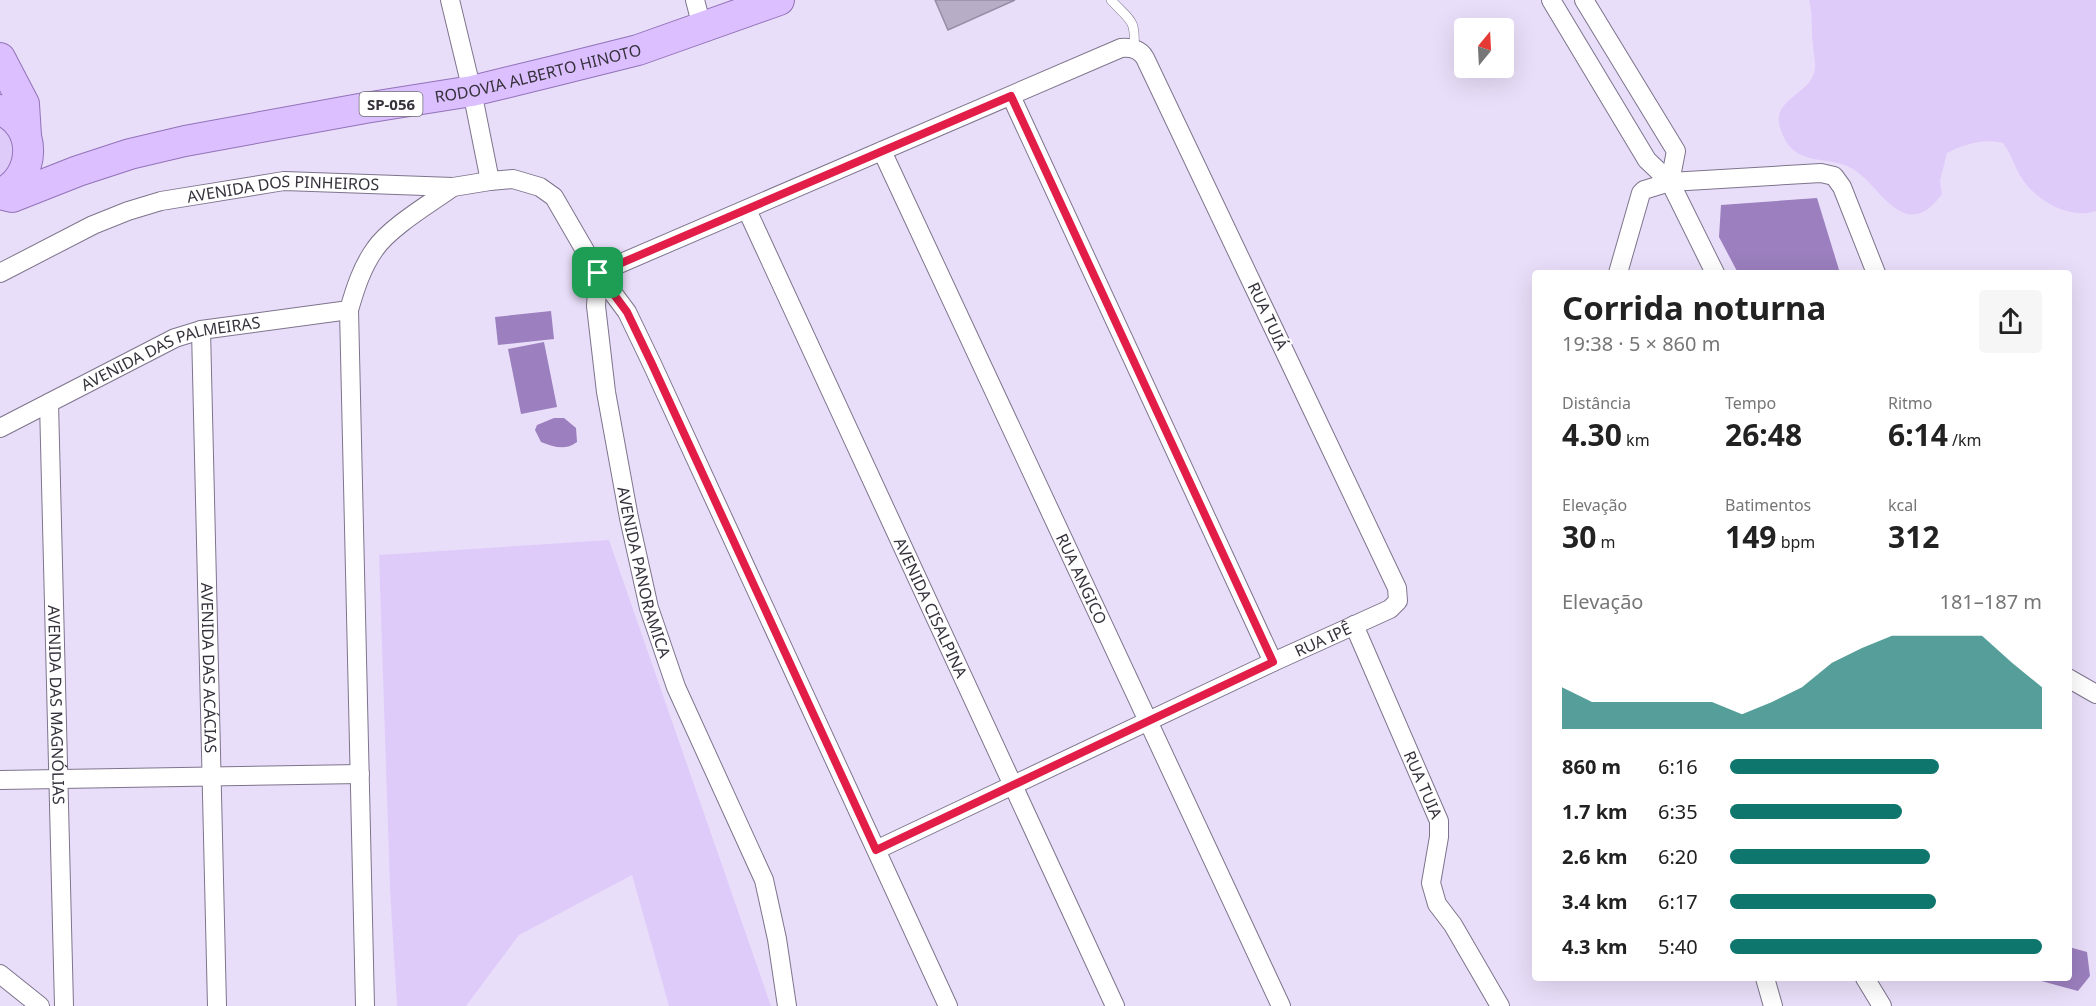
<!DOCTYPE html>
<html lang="pt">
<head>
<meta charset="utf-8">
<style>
	:root { --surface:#fff; --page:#f6f6f6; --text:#222; --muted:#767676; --accent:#0f766e }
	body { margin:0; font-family:"Noto Sans",sans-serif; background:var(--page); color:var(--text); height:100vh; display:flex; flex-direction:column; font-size:22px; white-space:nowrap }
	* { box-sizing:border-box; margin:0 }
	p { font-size:20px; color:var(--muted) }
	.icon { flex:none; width:33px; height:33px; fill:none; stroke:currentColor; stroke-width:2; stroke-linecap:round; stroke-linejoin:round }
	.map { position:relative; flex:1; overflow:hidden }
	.panel { position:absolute; left:1532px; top:270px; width:540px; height:711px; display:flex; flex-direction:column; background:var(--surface); border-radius:6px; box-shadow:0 6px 24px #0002 }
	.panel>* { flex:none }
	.needle { width:39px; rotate:18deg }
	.fabs { position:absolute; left:1454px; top:18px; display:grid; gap:12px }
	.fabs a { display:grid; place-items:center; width:60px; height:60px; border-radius:6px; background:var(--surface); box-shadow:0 6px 24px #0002; font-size:30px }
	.pin { position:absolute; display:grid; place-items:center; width:51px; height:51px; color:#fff; margin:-26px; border-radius:12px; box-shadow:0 3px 9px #0006 }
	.round { display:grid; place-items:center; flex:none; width:63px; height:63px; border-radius:6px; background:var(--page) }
	.headline { display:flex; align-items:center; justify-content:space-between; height:102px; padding:0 30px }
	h1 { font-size:33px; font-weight:700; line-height:45px }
	.stats { display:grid; grid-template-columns:repeat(3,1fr); gap:9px; height:102px; padding:6px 30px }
	.stats div { display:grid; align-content:center }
	.stats b { font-size:30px; font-weight:700 }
	.stats small { font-size:16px; font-weight:400 }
	.stats p { font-size:16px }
	.chart { height:168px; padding:12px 30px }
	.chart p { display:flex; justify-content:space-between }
	.chart svg { width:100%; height:108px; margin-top:6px; fill:var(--accent); opacity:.7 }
	ul { padding:0 30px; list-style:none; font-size:20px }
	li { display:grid; grid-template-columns:96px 72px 1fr; align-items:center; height:45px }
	li i { height:15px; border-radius:8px; background:var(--accent) }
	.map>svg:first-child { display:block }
	.green { fill:#dfcbfa }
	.water { fill:#9b7fbe }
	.building { fill:#b7adc6; stroke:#988da6; stroke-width:1.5 }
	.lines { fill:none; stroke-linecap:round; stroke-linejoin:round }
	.lane-casing { stroke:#7e748c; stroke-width:10 }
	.street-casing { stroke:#7e748c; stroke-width:20 }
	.primary-casing { stroke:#9272b9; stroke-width:32 }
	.lane { stroke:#fff; stroke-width:9 }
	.street { stroke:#fff; stroke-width:18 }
	.primary { stroke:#dcbffe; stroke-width:30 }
	.route-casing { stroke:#fff; stroke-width:12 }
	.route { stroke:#e11d48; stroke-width:8 }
	.labels { text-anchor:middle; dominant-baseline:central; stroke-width:4.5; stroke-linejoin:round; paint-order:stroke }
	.shield { fill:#fff; stroke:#727076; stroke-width:1.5 }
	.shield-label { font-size:15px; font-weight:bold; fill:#36323c }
	.street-label { font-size:16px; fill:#36323c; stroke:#fff }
</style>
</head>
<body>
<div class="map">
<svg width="2096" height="1006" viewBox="0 0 2096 1006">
	<rect width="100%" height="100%" fill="#e9def9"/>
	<g class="green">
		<path d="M1809,0H2096V211C2070,220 2037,201 2023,180C2014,167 2012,155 2003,143C1983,138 1965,144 1947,153L1940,181L1942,194C1933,206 1921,219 1904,213C1881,203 1870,176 1847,166C1829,158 1806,163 1791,148C1785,142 1781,132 1779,124C1775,99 1808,94 1814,73C1817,63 1813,55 1813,46C1811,30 1813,16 1809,0Z"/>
		<path d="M0,125L9,133L17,155L0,184Z"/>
		<path d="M609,540L771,1006H669L632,875L519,935L466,1006H397L390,888L379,555Z"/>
	</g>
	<g class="water">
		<path d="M1817,198L1840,273H1738L1719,237L1721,205Z"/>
		<path d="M551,311L554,339L498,345L495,317Z"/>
		<path d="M544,342L557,407L521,414L508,349Z"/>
		<path d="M554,418H564L576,428L577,442C565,451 554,447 541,442L535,430L537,425Z"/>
		<path d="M2069,947L2087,952L2090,976L2078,991L2030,978H2068Z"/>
	</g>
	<path class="building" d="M935,0H1015L948,30Z"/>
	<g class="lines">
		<defs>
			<path id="lane" d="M1111,0C1130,21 1136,18 1134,49"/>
			<g id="street">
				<path d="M695,0L702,27"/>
				<path d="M1551,0L1647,160L1670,182L1715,273"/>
				<path d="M1584,0L1676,151L1670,182"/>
				<path d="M1011,96L1273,662"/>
				<path id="s1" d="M882,151L1281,1006"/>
				<path id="s2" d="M490,181L513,179L540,187L554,197L598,273L596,306L606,392L629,518L649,608L676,687L764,880L777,939L787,1006"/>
				<path id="s3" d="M747,210L1115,1006"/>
				<path id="s4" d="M0,273L93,225L128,211L161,201L284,181L453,187L490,181L472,91L450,0"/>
				<path d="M1618,273L1641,193L1644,190L1670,182L1821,173L1834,176L1842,187L1876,273"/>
				<path id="s5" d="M201,330L217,1006"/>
				<path id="s6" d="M49,403L64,1006"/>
				<path id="s7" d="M0,428L175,338L201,330L349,310"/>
				<path id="s8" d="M1354,625L1439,821V837L1431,883L1437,904L1453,925L1500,1006"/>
				<path d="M2068,678L2096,694"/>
				<path d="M0,780L360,774"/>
				<path id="s9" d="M876,850L1273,662L1390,609L1398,601L1397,588L1145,58C1140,49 1130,47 1121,48L598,273L627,312L652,364L948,1006"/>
				<path d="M0,974L40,1006"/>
				<path d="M1765,978L1773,1006"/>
				<path d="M1865,978L1882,1006"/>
				<path d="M365,1006L349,310C355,289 362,267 375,249C390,227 431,203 453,187"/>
			</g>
			<g id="primary">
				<path d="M0,58L24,104L26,136"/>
				<path d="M0,110C39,125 36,178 0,194"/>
				<path id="s10" d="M0,194L12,197L78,171L130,154L185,141L365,108L472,91L554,71L638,50L779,0"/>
			</g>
		</defs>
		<use href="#lane" class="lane-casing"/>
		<use href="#street" class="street-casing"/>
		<use href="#primary" class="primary-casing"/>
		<use href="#lane" class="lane"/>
		<use href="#street" class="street"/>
		<use href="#primary" class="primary"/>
	</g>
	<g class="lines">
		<defs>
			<path id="route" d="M1011,96L1273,662L876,850L652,364L627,312L598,273Z"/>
		</defs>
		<use href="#route" class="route-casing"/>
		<use href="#route" class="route"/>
	</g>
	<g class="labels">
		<rect class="shield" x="359.5" y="92" width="63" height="24" rx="4.5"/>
		<g class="shield-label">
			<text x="391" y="104">SP-056</text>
		</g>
		<g class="street-label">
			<text stroke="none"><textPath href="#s10" startOffset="554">RODOVIA ALBERTO HINOTO</textPath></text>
			<text stroke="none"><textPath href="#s4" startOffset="300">AVENIDA DOS PINHEIROS</textPath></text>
			<text transform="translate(1268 316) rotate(65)">RUA TUIÁ</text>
			<text stroke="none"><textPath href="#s7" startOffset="188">AVENIDA DAS PALMEIRAS</textPath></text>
			<text stroke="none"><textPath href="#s2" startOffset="460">AVENIDA PANORAMICA</textPath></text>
			<text stroke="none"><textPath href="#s1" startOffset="472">RUA ANGICO</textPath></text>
			<text stroke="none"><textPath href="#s3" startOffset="438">AVENIDA CISALPINA</textPath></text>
			<text stroke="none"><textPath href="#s9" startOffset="494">RUA IPÊ</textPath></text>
			<text stroke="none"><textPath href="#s5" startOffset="338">AVENIDA DAS ACÁCIAS</textPath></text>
			<text stroke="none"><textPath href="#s6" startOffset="302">AVENIDA DAS MAGNÓLIAS</textPath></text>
			<text stroke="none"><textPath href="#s8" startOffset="174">RUA TUIA</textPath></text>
		</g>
	</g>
</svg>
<div class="fabs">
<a><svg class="needle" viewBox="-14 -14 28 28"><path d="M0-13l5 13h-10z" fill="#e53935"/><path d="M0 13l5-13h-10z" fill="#767676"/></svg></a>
</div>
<div class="pin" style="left:598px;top:273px;background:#1e9e55"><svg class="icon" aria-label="arrive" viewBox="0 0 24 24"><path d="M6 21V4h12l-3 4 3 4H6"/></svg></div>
<section class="panel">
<div class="headline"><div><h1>Corrida noturna</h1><p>19:38 · 5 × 860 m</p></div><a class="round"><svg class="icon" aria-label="share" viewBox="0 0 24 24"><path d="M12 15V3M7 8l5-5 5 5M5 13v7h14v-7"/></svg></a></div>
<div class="stats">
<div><p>Distância</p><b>4.30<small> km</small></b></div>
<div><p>Tempo</p><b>26:48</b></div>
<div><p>Ritmo</p><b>6:14<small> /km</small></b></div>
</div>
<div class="stats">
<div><p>Elevação</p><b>30<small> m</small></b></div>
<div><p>Batimentos</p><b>149<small> bpm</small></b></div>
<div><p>kcal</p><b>312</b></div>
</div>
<div class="chart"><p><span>Elevação</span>181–187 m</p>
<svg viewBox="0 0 160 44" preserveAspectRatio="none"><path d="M0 44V27L10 33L20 33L30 33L40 33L50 33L60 38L70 33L80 27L90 17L100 11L110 6L120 6L130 6L140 6L150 17L160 27V44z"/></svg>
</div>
<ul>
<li><b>860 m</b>6:16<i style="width:67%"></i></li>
<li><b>1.7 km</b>6:35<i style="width:55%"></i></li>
<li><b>2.6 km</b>6:20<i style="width:64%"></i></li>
<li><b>3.4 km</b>6:17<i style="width:66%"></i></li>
<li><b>4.3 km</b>5:40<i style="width:100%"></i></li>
</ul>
</section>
</div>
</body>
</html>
